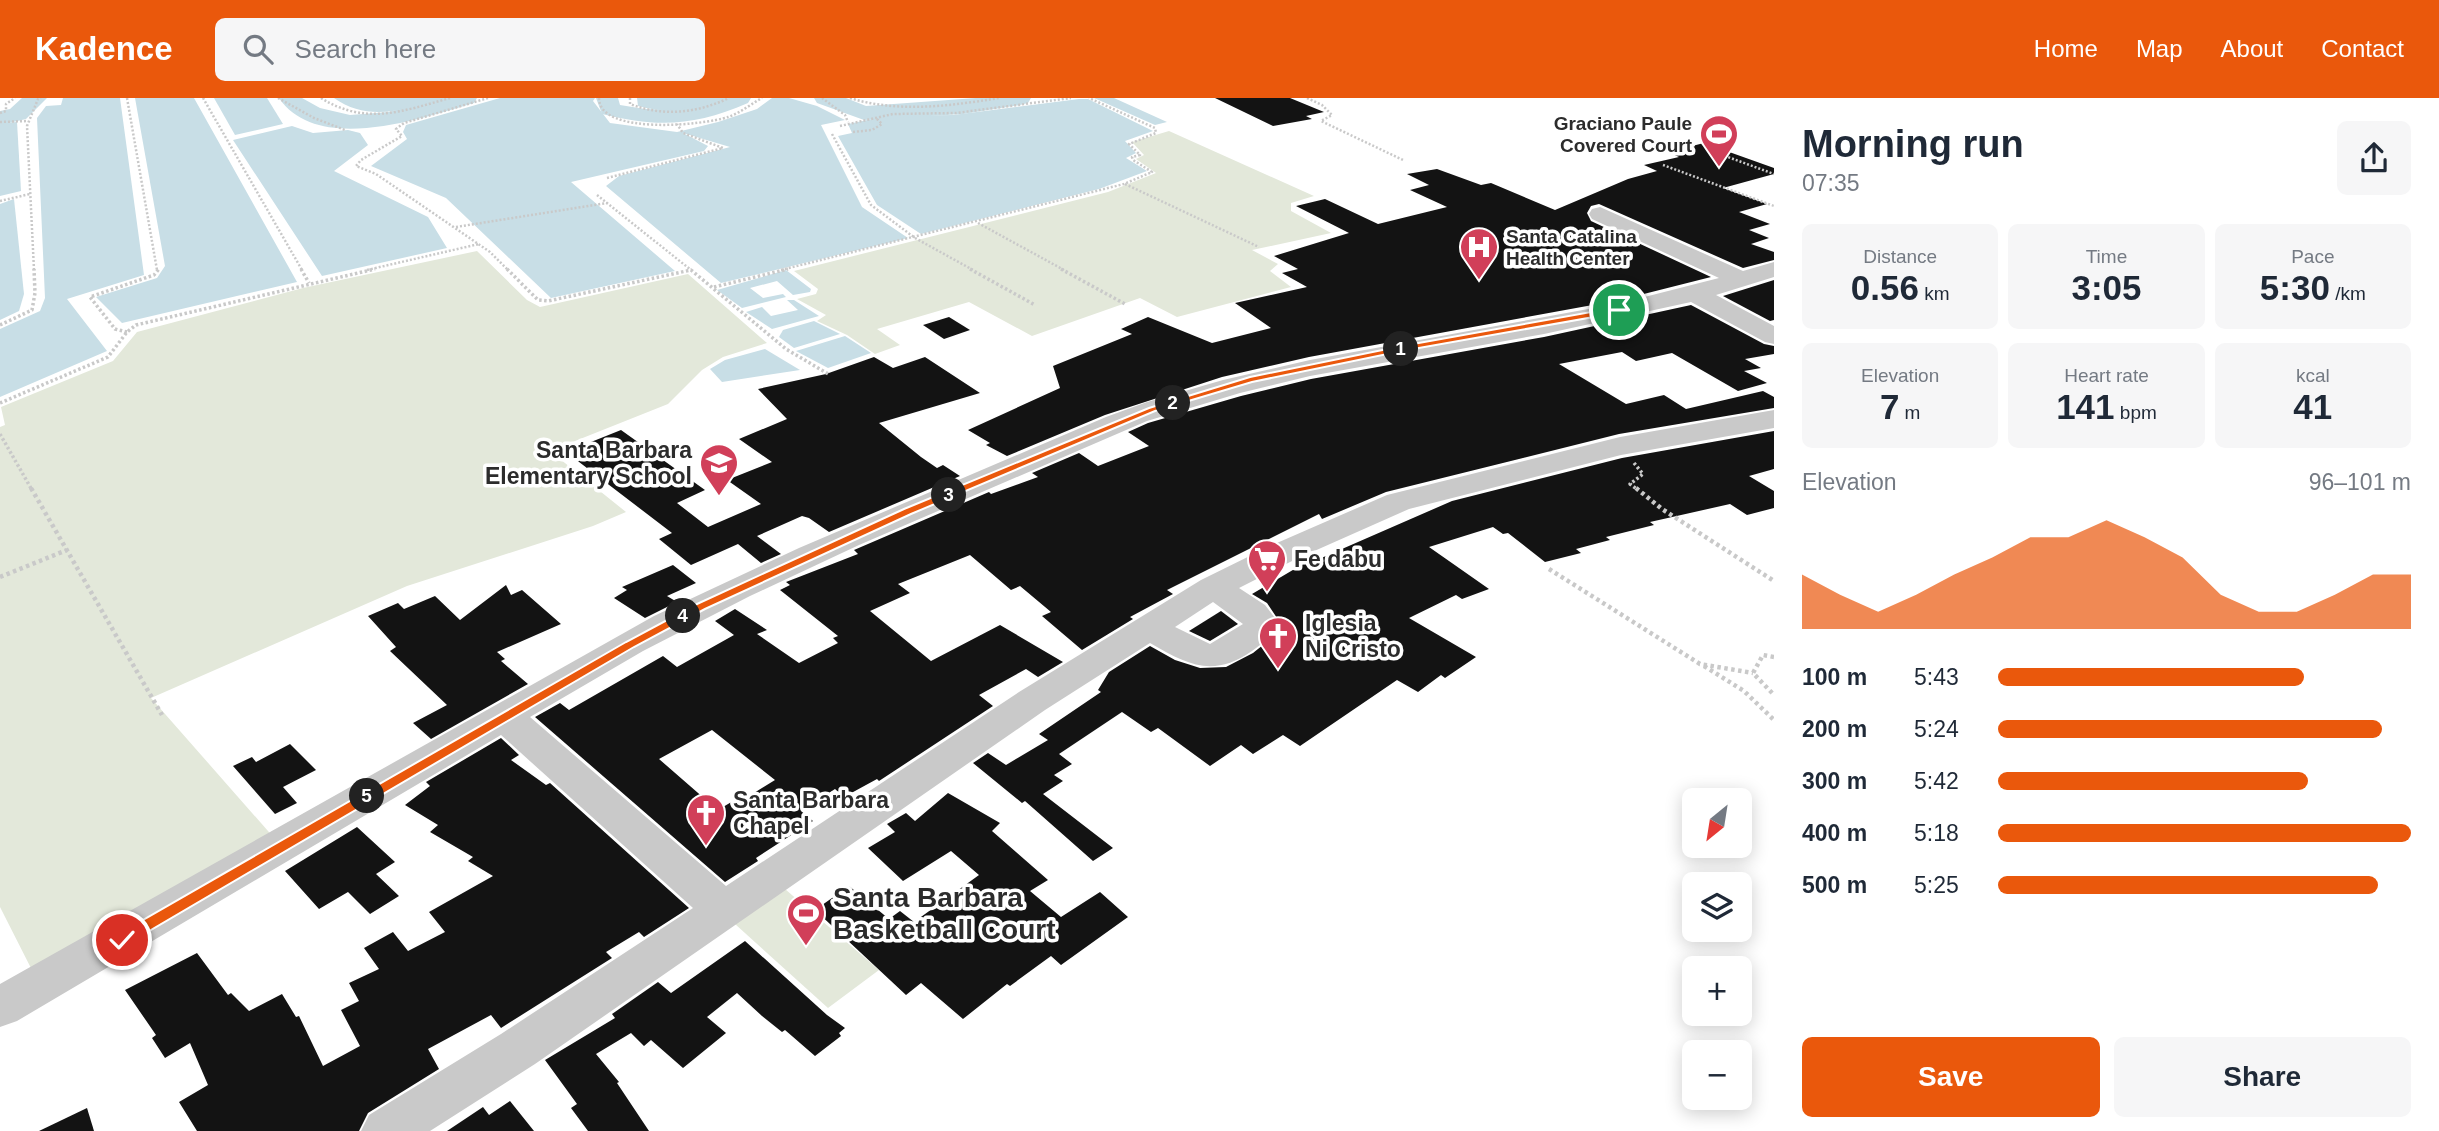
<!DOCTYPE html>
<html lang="en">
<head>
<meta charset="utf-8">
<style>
	:root { --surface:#fff; --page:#f6f6f7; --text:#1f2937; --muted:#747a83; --accent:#ea580c }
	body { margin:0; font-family:Helvetica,sans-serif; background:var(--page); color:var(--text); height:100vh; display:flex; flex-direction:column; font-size:26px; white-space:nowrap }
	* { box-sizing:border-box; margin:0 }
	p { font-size:23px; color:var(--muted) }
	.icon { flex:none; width:38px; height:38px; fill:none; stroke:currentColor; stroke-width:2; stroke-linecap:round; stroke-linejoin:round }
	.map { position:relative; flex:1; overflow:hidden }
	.details { display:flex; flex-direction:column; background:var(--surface); width:665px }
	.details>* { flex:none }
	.needle { width:46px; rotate:210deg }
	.tools { position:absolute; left:1682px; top:690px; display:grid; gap:14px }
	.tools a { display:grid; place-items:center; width:70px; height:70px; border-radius:10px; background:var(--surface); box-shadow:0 4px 18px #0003; font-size:35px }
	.pin { position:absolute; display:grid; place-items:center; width:60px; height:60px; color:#fff; margin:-30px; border:4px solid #fff; border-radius:50%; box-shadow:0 2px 7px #0007 }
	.km { position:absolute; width:35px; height:35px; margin:-18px; border-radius:50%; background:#222; color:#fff; font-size:19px; line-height:35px; text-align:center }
	.round { display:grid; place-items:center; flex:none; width:74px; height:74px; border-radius:10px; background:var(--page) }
	.summary { display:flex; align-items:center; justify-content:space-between; height:119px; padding:0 28px }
	h1 { font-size:38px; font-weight:700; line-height:52px }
	.stats { display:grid; grid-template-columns:repeat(3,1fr); gap:10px; height:119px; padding:7px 28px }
	.stats div { display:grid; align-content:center; border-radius:10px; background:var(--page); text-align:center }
	.stats b { font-size:35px; font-weight:700 }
	.stats small { font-size:19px; font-weight:400 }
	.stats p { font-size:19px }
	.chart { height:196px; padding:14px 28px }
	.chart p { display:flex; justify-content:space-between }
	.chart svg { width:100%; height:126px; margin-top:7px; fill:var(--accent); opacity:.7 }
	.button { display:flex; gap:14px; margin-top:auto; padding:14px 28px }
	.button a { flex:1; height:80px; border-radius:10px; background:var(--accent); color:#fff; font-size:28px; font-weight:700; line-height:80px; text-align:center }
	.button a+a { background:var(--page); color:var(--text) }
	ul { padding:0 28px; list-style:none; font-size:23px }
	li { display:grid; grid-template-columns:112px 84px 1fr; align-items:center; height:52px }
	li i { height:18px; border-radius:9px; background:var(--accent) }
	header { display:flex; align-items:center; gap:42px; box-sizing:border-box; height:98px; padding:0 35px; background:var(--accent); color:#fff }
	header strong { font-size:33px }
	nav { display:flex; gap:38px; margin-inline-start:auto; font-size:24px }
	.search { width:490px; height:63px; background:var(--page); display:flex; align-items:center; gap:18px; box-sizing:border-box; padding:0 24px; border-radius:10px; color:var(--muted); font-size:26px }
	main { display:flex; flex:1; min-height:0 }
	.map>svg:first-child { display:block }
	.green { fill:#e3e8da }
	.water { fill:#c8dee6 }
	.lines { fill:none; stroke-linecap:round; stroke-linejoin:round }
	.river { fill:#c8dee6; fill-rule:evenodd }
	.building { fill:#131313; fill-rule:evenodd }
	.path-far2 { stroke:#c9c9c9; stroke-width:2.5; stroke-dasharray:2 2; stroke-linecap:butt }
	.path-far1 { stroke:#c9c9c9; stroke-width:3.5; stroke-dasharray:2.5 2.5; stroke-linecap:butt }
	.path { stroke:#c9c9c9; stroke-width:4.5; stroke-dasharray:3.5 3.5; stroke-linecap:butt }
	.minor { fill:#c9c9c9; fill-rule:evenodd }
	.route { fill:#ea580c; stroke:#fff; stroke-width:2 }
	.labels { text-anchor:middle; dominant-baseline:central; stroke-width:7; stroke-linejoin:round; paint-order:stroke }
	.far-poi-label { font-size:19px; font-weight:bold; fill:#2c2c2c; stroke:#fff; text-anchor:end }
	.poi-label { font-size:23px; font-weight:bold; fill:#2c2c2c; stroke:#fff; text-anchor:start }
	.near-poi-label { font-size:28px; font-weight:bold; fill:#2c2c2c; stroke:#fff; text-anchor:start }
</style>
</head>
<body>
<header>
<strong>Kadence</strong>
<div class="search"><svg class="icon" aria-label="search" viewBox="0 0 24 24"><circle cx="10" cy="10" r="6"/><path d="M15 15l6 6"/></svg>Search here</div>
<nav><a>Home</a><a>Map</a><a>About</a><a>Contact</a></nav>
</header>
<main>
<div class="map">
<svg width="1774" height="1033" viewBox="0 0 1774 1033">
	<rect width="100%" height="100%" fill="#fff"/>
	<g class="green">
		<path d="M1169,33L1314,98L1291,105V113L1331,135L1252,152L1278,166L1270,173L1291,189L1177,219L1140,200L1032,238L969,204L877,231L900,247L875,256L847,237L817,223L826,217L797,201L816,196L818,191L794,173L1108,94L1156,75L1136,61L1144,57L1132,44Z"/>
		<path d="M477,153L527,202L540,209L688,176L767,245L723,259L702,272L668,306L550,353L626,414L593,428L407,488L151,600L275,741L38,884L0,809V329L5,327L1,309L113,263L137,234L303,190Z"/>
		<path d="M785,791L879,872L828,910L735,826Z"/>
	</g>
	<g class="water">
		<path d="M63,0H120L144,177L67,201L107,253L0,299V231L40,213L45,200L37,20L46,8L61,7Z"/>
		<path d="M135,0H194L297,184L122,225L96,199L157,180L165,168Z"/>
		<path d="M214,0H267L283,26L235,37Z"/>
		<path d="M334,0H444C406,11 369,25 334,0Z"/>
		<path d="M500,0H595L593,3L610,25L677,34L718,24L757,11L772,0H789L817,8L845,22L821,27L862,109L908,140L721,185L606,88L619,78L730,49L683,35L708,48L704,53L571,84L675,173L551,200L446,100L371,68L407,41L403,34L406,27Z"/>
		<path d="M637,0H724C698,14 667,16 638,8Z"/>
		<path d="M1094,0H1114L1167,24L1155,27Z"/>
		<path d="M1079,1H1088L1153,33L1125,43L1136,55L1126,60L1147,73L1099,91L921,136L877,107L838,38L852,35L848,26L887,18L953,17Z"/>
		<path d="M17,24L21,93L0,98V25Z"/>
		<path d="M292,28L313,35L348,32L360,35L368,47L334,73L428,119L447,150L322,178L233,42Z"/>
		<path d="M14,101L24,196L19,213L0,222V106Z"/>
		<path d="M786,172L811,191L810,194L793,197L777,183L750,190L763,200L783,196L786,199L742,210L717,192Z"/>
		<path d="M787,202H794L819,218L772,231L746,214L762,209L771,218L798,212Z"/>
		<path d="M814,223L840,236L794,250L779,239L783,232Z"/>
		<path d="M845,238L871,255L828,270L796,253Z"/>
		<path d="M765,251L800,272L722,284L710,271L725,262Z"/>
	</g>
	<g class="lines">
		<g class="river">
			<path d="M22,0H47L26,21L0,27V13L10,11Z"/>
			<path d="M279,0H302L320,10L350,17L389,14L441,0H477L474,5C422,20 318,57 279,0Z"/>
			<path d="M596,0H618L620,7L645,11L676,12L721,0H751L748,5C695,28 658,30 602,16Z"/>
			<path d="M814,0H846L866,8L976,0H1031L1028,5L1020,7L963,16L864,22L817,5Z"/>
		</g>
	</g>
	<g class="building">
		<path d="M1215,0H1290L1324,14L1306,18L1312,21L1273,28Z"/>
		<path d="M1704,45L1774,70V76L1723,90L1767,106L1739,114L1770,126L1749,132L1769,140L1751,146L1774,154V162L1743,170L1599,106L1591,108L1587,115L1591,123L1711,179L1620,202L1309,259L1222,279L1105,317L1007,358L986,347L990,345L968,332L1060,290L1053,268L1132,236L1121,231L1148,219L1212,245L1271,230L1235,205L1307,189L1282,175L1298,171L1274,158L1349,135L1296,108L1325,101L1378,126L1447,109L1410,92L1429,87L1407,76L1437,71L1481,87L1491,85L1555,112L1628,81L1657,73L1644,67L1679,59L1668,54Z"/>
		<path d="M1774,182V222L1770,223L1723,198Z"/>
		<path d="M1691,207L1764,246L1774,248V256L1745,261L1761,270L1744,273L1767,285L1738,293L1672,255L1636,263L1622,254L1559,266L1626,306L1664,297L1686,311L1763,293L1774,299V310L1619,336L1386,394L1322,421L1319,416L1167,492L1173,496L1130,519L1133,521L1082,552L1042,518L1051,514L1020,488L1011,492L970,457L898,486L910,495L870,513L931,563L1000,527L1063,564L1038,579L1026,571L979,597L993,608L879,683L877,681L844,699L835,691L801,713L813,723L756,760L758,763L725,784L535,619L560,605L569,612L663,558L677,569L734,537L715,523L735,511L767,532L757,536L799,565L838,545L833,540L838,538L780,492L790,487L786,484L858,456L854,452L989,394L991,396L1038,379L1032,375L1079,355L1098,368L1149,348L1128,334L1148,325L1241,298L1311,281L1544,239ZM712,632L775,682L736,706L733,703L723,709L718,705L713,708L659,661Z"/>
		<path d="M949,219L970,232L944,241L923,227Z"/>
		<path d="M874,259L893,270L925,259L980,295L879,325L921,359L937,370L943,367L960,378L829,434L809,420L802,418L757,438L781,456L761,465L738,446L691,467L659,441L672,435L566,354L621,332L705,392L677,405L708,429L761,406L727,382L772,364L739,341L787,321L758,291L826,276Z"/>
		<path d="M1774,333V371L1749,378L1774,393V410L1747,417L1730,406L1650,424L1654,427L1606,439L1610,442L1576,451L1581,455L1545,464L1508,435L1503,436L1493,429L1429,449L1489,491L1462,501L1456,497L1409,520L1476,559L1445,580L1441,577L1418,594L1397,582L1300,648L1283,637L1253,656L1241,647L1210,668L1158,630L1151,634L1122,614L1059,656L1072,666L1054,677L1063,683L1043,696L1113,750L1093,763L1025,703L1022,705L973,665L988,655L1006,667L1048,642L1039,636L1101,594L1098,592L1109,574L1150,548L1175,562L1200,570L1226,569L1253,555L1273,539L1281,526L1267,505L1252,496L1303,466L1301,462L1312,457L1319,461L1452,403L1622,360Z"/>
		<path d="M673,467L696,485L667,498L677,504L645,520L614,500L627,492L622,489Z"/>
		<path d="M506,487L511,497L522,492L561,526L497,554L505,561L501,563L528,586L431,641L413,625L447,607L390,553L396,549L368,518L398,505L404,511L435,498L460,522Z"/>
		<path d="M1221,513L1238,526L1210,543L1189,533Z"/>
		<path d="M501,640L519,657L511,662L546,687L550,685L689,810L644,839L639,834L606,854L612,860L501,930L491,917L428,951L439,971L368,1015L359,1033H197L179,1004L208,987L190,945L165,960L152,940L156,937L125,892L197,855L228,897L231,895L249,913L282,896L296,919L299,918L323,968L360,948L341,912L359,903L349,885L379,871L364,850L393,834L408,853L445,834L429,814L493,778L468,763L473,759L430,734L438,727L405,707L430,688L426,684Z"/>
		<path d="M290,646L316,672L283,689L297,705L275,716L233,668L252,659L256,664Z"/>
		<path d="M948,695L1000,725L992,733L1048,782L1030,793L1061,819L1100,794L1128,819L1061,867L1051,858L1010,888L1007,886L963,921L921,885L906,897L815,812L849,788L889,821L900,813L914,824L979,777L951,753L903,783L868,750L895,734L887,726L906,715L915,723Z"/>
		<path d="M357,729L395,764L376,776L399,798L370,816L348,794L319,811L285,773Z"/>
		<path d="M745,843L827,917L845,930L839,935L841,938L815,958L785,932L782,934L762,918L737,895L707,919L726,935L683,970L651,942L644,948L631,935L596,956L619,984L617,985L649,1033H588L571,1010L577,1006L545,962L615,920L612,916L658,884L671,895Z"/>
		<path d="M510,1003L534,1033H447L483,1009L489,1017Z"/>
		<path d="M87,1010L94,1033H39Z"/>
	</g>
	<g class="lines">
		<g class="path-far2">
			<path d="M127,0L157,172"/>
			<path d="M203,0L302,172"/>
			<path d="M278,0L314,20L345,32"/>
			<path d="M321,0C366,28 403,13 450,0"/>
			<path d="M488,0L404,25L396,31L402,38L361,62L356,68L376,76L490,154L508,172"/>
			<path d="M599,0C599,38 705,27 728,19C740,15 751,6 762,0"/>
			<path d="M630,0V6C664,19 697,15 729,0"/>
			<path d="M822,0L845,17L848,24"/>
			<path d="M850,0C897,15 951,8 999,0"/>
			<path d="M1307,0L1322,7L1332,17L1321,23L1403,62"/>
			<path d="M0,15L6,13V6L15,0"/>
			<path d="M0,24L28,23"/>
			<path d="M840,28L893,16L956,15L1071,0"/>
			<path d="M853,34L872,32L882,26L876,20"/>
			<path d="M832,36L871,107L915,140L973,172"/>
			<path d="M1717,55L1774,76"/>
			<path d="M1663,67L1774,108"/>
			<path d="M607,80L723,50L683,35L677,26"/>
			<path d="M1125,86L1259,149"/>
			<path d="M597,97L691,172"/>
			<path d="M0,103L30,96"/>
			<path d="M978,125L1064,172"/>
			<path d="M456,129L607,105"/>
			<path d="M34,172L27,28L38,1L41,0"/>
			<path d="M367,172L479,146"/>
			<path d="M781,172L1124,86L1152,74L1133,62L1132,59L1140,57L1129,46L1156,35L1155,30L1089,0"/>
		</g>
		<g class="path-far1">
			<path d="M301,171L309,185"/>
			<path d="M507,171L538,202L548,203L691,172L786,251L830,277"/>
			<path d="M970,171L1035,207"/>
			<path d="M1061,171L1125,206"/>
			<path d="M714,189L788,171"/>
			<path d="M0,227L32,212L35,195L34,171"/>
			<path d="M127,234L115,231L90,199L154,177L159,171"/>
			<path d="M0,305L108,259L127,234L136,227L375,171"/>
			<path d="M0,336L32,392"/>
			<path d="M1634,365L1643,376L1630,386L1638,392"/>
		</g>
		<g class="path">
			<path d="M31,390L162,617"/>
			<path d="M1636,390L1662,411L1774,483"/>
			<path d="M1549,471L1700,566L1753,575"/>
			<path d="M0,479L67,452"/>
			<path d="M1774,559L1763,557L1753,575L1774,597"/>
			<path d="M1704,568L1744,593L1774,622"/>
		</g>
		<path class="minor" d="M1600,109L1743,173L1774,164V179L1716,197L1774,228V246L1765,244L1691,204L1544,236L1310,278L1240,295L1147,323L859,447L750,498L643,553L530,619L726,788L1019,594L1201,482L1270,448L1387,397L1620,339L1774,312V330L1621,357L1409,411L1294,462L1239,490L1265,507L1279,525C1273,539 1264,544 1252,553C1213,580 1188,567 1150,545L1045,612L535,966L430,1033H361L369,1017L501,936L693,810L501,637L17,923L0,929V886L654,518L799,450L1106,319L1147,304L1223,282L1310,262L1621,205L1719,180L1592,121L1589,116L1592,111ZM1213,504L1243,526L1210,546L1175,529Z"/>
	</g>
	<path class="route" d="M1619,209L1622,214L1402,253L1252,284L1155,313L911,416L705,511L634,549L127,846L122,847L114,842L117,837L626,544L697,506L904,411L1149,310L1250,279L1402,248Z"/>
	<defs>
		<symbol id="stadium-pin" viewBox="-11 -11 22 30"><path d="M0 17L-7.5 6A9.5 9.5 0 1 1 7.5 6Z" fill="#d13f59" stroke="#fff"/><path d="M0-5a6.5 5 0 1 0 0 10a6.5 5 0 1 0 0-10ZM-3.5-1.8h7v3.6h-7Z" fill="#fff"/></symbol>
		<symbol id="hospital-pin" viewBox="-11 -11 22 30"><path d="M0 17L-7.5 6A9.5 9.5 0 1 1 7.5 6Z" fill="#d13f59" stroke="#fff"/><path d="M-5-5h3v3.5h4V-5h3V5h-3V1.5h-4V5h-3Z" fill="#fff"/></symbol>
		<symbol id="school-pin" viewBox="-11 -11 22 30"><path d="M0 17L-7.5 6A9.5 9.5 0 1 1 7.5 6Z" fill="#d13f59" stroke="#fff"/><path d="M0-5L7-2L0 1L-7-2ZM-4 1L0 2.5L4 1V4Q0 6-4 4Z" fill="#fff"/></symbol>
		<symbol id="supermarket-pin" viewBox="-11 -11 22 30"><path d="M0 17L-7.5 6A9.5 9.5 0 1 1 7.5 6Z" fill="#d13f59" stroke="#fff"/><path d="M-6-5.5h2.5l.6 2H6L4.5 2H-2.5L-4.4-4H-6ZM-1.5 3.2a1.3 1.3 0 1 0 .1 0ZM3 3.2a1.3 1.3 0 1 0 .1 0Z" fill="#fff"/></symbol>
		<symbol id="church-pin" viewBox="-11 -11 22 30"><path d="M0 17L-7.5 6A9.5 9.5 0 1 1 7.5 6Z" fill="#d13f59" stroke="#fff"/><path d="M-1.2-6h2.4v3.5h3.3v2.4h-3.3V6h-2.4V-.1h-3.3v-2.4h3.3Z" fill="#fff"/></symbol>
	</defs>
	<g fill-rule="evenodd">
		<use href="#stadium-pin" x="1697" y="14" width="44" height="60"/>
		<use href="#hospital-pin" x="1457" y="127" width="44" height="60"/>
		<use href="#school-pin" x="697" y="343" width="44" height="60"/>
		<use href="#supermarket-pin" x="1245" y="439" width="44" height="60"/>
		<use href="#church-pin" x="1256" y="516" width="44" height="60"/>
		<use href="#church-pin" x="684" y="693" width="44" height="60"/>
		<use href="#stadium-pin" x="784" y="793" width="44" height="60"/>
	</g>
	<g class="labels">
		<g class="far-poi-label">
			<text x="1692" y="25">Graciano Paule<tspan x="1692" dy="22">Covered Court</tspan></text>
			<text x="1506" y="138" text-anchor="start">Santa Catalina<tspan x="1506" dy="22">Health Center</tspan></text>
		</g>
		<g class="poi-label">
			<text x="692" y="352" text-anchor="end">Santa Barbara<tspan x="692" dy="26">Elementary School</tspan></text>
			<text x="1294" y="461">Fe dabu</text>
			<text x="1305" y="525">Iglesia<tspan x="1305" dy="26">Ni Cristo</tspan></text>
			<text x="733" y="702">Santa Barbara<tspan x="733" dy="26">Chapel</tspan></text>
		</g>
		<g class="near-poi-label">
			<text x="833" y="799">Santa Barbara<tspan x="833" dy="32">Basketball Court</tspan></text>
		</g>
	</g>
</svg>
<div class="tools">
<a><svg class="needle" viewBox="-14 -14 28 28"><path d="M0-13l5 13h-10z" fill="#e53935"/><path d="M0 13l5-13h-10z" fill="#747a83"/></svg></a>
<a><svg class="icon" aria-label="layers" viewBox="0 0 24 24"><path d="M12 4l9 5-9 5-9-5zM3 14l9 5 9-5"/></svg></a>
<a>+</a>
<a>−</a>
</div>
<div class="pin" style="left:1619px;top:212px;background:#1e9e55"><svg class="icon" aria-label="arrive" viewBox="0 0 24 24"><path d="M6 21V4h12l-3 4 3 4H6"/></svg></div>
<div class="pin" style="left:122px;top:842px;background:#d93025"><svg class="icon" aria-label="check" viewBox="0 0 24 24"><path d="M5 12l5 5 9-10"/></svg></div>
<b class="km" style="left:1401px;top:251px">1</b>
<b class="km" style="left:1173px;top:305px">2</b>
<b class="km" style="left:949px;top:397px">3</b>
<b class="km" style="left:683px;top:518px">4</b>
<b class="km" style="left:367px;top:698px">5</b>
</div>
<section class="details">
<div class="summary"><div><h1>Morning run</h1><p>07:35</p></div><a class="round"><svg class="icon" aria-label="share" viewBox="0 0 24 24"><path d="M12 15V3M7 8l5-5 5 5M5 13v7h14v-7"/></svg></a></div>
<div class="stats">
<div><p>Distance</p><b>0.56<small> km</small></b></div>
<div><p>Time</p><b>3:05</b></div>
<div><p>Pace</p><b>5:30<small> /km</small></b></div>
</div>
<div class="stats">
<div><p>Elevation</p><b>7<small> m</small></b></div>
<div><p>Heart rate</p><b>141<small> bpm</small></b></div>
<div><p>kcal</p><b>41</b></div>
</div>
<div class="chart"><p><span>Elevation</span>96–101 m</p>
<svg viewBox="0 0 160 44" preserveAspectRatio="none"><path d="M0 44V25L10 32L20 38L30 32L40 25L50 19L60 12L70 12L80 6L90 12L100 19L110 32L120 38L130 38L140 32L150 25L160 25V44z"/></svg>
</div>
<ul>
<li><b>100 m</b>5:43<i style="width:74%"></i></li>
<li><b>200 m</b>5:24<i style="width:93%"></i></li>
<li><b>300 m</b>5:42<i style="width:75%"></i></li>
<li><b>400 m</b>5:18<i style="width:100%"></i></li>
<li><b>500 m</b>5:25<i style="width:92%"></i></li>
</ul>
<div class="button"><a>Save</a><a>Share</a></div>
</section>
</main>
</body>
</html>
